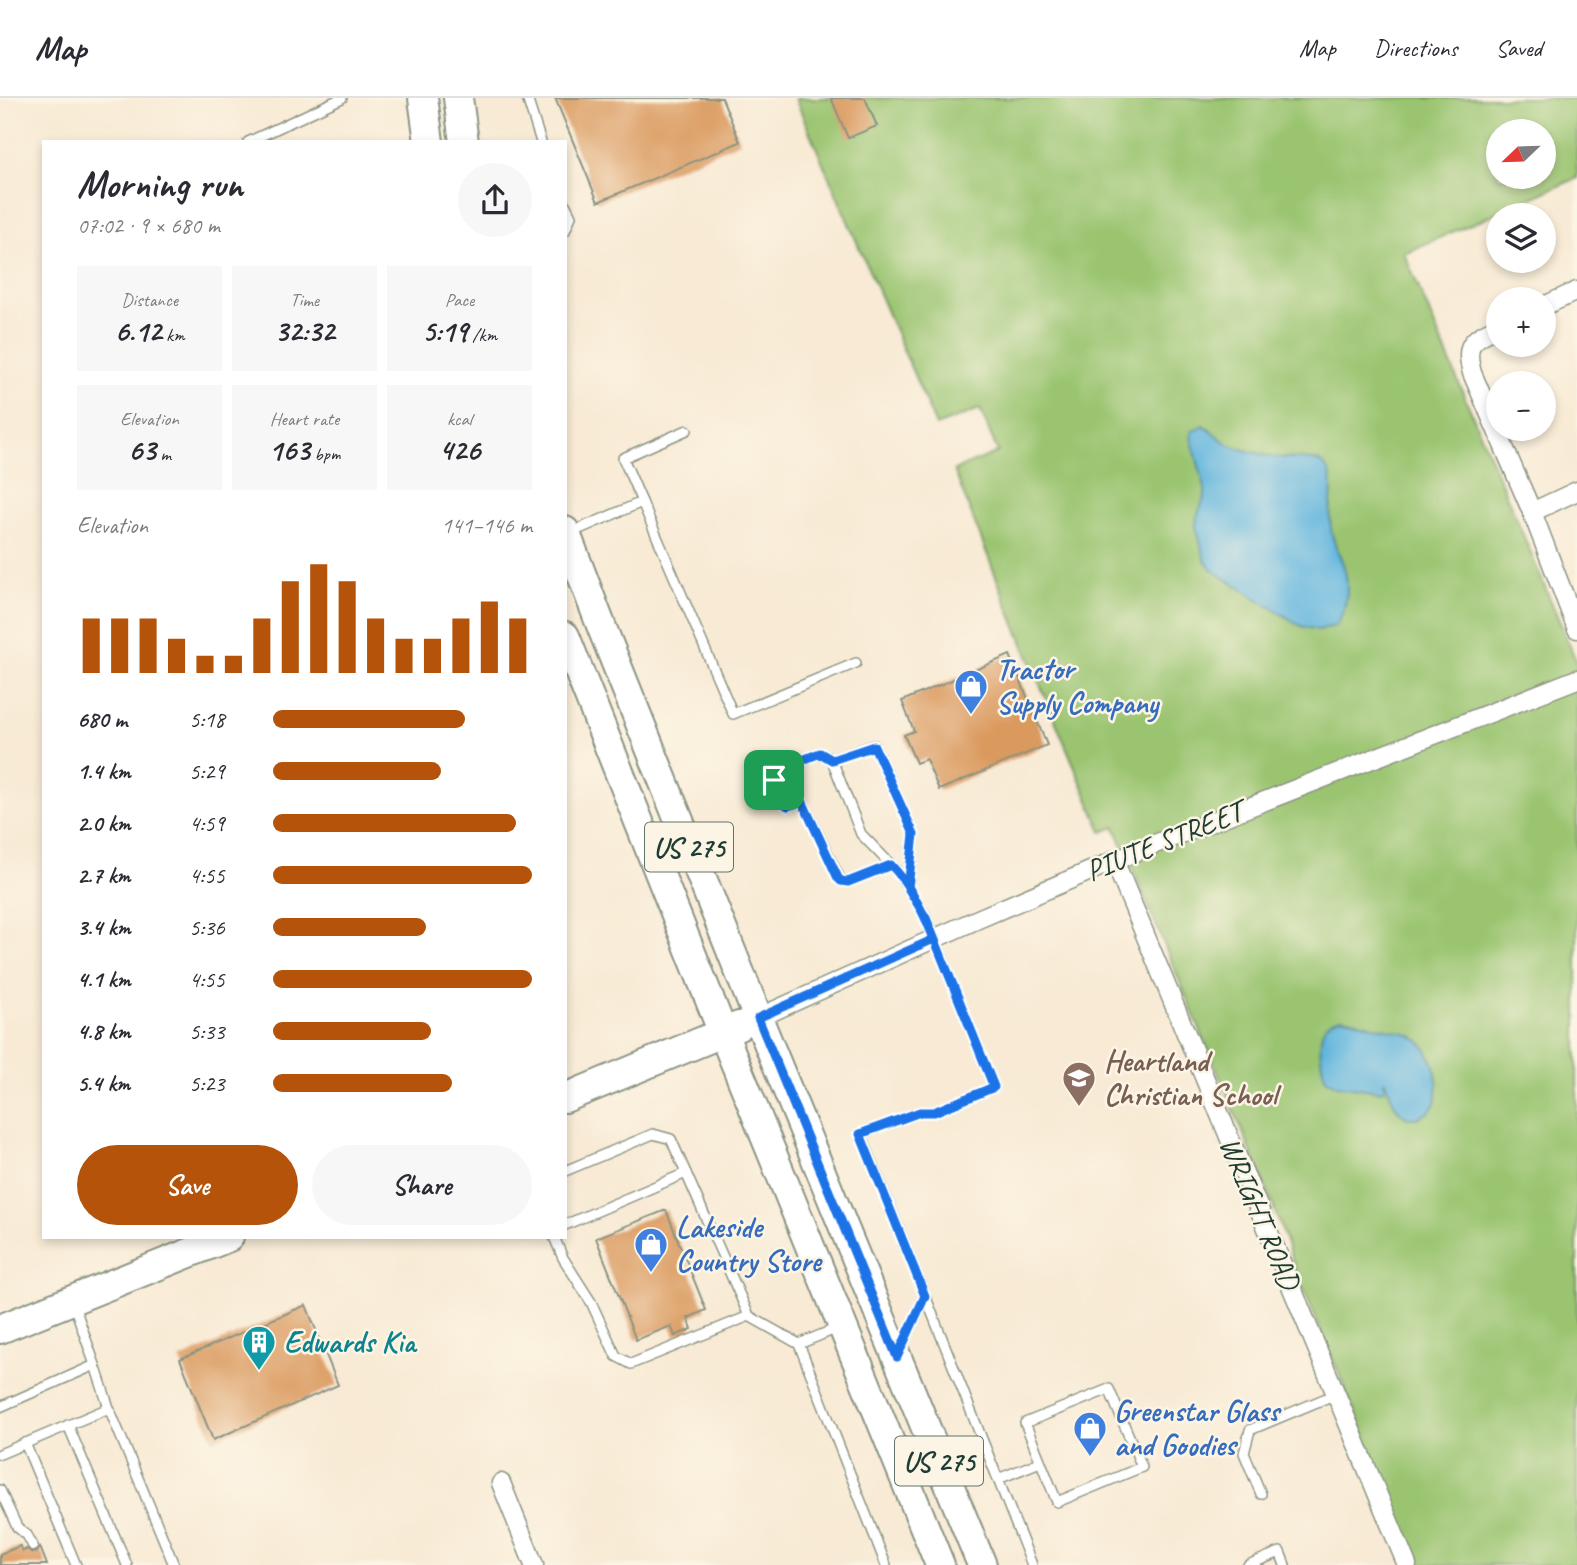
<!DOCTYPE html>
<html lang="en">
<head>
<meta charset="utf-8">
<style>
	:root { --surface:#fff; --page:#f7f7f7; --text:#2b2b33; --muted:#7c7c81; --line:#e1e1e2; --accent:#b45309 }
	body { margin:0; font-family:Caveat,sans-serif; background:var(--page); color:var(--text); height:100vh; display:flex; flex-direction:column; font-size:26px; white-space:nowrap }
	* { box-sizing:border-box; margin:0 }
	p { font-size:23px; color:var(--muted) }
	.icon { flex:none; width:38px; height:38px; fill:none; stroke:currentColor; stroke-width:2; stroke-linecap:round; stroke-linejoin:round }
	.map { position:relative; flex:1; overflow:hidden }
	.sheet { position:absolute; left:42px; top:42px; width:525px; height:1099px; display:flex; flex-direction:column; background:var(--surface); border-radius:0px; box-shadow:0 4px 10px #0003 }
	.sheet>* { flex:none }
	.needle { width:46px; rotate:247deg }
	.controls { position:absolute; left:1486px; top:21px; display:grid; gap:14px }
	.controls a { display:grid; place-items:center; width:70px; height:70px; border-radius:50%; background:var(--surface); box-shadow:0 4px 10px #0003; font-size:35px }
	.pin { position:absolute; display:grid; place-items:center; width:60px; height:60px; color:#fff; margin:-30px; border-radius:14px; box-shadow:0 4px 10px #0006 }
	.round { display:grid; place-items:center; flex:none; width:74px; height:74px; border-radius:37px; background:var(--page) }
	.summary { display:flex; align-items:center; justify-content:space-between; height:119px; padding:0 35px }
	h1 { font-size:38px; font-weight:800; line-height:52px }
	.stats { display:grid; grid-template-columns:repeat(3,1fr); gap:10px; height:119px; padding:7px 35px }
	.stats div { display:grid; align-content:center; border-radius:0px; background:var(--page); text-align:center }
	.stats b { font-size:30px; font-weight:800 }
	.stats small { font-size:19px; font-weight:400 }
	.stats p { font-size:19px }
	.chart { height:196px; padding:14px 35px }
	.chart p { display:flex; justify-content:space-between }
	.chart svg { width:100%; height:126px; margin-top:7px; stroke:var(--accent); stroke-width:6 }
	.primary-button { display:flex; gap:14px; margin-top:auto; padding:14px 35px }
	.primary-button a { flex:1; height:80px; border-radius:42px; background:var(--accent); color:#fff; font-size:28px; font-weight:800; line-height:80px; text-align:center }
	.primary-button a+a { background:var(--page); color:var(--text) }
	ul { padding:0 35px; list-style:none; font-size:23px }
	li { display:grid; grid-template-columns:112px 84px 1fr; align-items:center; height:52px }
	li i { height:18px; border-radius:9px; background:var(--accent) }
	header { display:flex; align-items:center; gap:42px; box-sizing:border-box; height:98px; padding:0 35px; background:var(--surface); border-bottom:2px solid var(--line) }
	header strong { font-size:33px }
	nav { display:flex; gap:38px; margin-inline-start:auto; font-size:24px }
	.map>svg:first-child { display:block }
	.green { fill:#9ac470; stroke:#5c8052; stroke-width:2; fill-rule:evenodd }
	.water { fill:#62b6de; stroke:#407a89; stroke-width:2 }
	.building { fill:#da995d }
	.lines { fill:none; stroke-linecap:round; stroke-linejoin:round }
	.service-casing { stroke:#8c9484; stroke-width:12 }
	.minor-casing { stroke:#8c9484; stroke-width:21 }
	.primary-casing { stroke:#8c9484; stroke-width:32 }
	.service { stroke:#fff; stroke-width:9 }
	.minor { stroke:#fff; stroke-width:18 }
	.primary { stroke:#fff; stroke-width:28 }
	.route-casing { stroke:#fff; stroke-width:14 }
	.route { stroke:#1a73e8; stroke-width:9 }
	.labels { text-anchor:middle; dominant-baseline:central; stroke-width:5; stroke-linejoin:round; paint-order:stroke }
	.shield { fill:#fcf5e5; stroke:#617469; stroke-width:2 }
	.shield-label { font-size:28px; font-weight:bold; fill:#1f3d34 }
	.shop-label { font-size:30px; font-weight:bold; fill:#366cbe; stroke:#fcf5e5; text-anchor:start }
	.street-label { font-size:30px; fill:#1f3d34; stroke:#fcf5e5 }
	.education-label { font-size:30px; font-weight:bold; fill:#785e54; stroke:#fcf5e5; text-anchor:start }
	.culture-label { font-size:30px; font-weight:bold; fill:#0d838f; stroke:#fcf5e5; text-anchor:start }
</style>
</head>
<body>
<header>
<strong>Map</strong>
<nav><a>Map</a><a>Directions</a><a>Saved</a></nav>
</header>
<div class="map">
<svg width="1577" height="1467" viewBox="0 0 1577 1467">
	<rect width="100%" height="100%" fill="#fcf5e5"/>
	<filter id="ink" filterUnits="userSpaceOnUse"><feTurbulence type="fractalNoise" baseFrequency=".0143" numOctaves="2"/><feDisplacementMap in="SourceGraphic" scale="14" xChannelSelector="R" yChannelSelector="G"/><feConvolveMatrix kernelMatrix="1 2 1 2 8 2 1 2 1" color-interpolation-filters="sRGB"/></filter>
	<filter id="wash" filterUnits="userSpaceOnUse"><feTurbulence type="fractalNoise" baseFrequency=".00686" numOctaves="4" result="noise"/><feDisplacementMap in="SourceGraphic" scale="28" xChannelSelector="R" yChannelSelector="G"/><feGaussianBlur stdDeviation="1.57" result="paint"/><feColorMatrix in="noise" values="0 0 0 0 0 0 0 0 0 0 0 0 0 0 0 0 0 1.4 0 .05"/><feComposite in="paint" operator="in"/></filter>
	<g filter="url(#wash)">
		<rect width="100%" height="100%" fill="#f8ead4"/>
		<path class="green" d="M795,0H1577V80L1404,155L1577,565V1467H1419L1300,1183L1268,1094L1115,729L1102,734L1016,529L954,372L998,354L980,311L936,328ZM1498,33H1544V79H1498Z"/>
		<g class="water">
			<path d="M1203,327L1228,346L1245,352L1272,359L1314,362C1321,364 1327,369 1330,376C1335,392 1328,413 1331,430C1332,443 1339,454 1343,466C1350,485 1348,512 1335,528L1318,532L1301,528L1212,472L1205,462L1196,429L1197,418L1205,398V390L1191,339L1192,333Z"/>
			<path d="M1340,920C1354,920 1364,926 1377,929C1390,932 1407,933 1418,942C1436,956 1449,1007 1422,1018C1418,1020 1411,1021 1406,1019C1394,1013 1390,993 1384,982V991L1380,993L1337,987L1326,981C1321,970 1317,939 1325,929C1328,924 1335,922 1340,920Z"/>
		</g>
		<g id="blocks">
			<g class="building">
				<path d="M555,0H722L740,44L598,104Z"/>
				<path d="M831,0H865L877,28L848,40Z"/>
				<path d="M1010,557L1047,647L939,692L926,661L916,665L904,637L914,633L902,603Z"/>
				<path d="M666,1112L706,1212L688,1220L692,1231L675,1238L671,1228L636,1242L596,1140Z"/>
				<path d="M306,1207L338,1287L213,1342L180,1261Z"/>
				<path d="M20,1448L23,1453L27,1451L32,1455L37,1454L40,1449L47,1467H0V1456Z"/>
			</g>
		</g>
	</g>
	<g filter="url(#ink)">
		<use href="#blocks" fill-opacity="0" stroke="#8c9484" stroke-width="2"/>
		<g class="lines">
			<defs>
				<g id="service">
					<path d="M527,0L541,44"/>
					<path d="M248,44L342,0"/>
					<path d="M565,106L571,118L565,133"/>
					<path d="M642,404L623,360L687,332"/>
					<path d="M570,435L642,404L733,616L856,565"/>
					<path d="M832,662L820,655L783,670L774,682C774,695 777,702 788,708L802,703L841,783L848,784L891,767"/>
					<path d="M908,790L914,736L874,647L832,662L861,736L899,775L926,819L994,989L934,1014H920L861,1036L1032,1467"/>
					<path d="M565,1073L653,1036L671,1041L749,1218L799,1246"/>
					<path d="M565,1127L686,1075"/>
					<path d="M554,1139L563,1160L591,1204L616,1258L631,1266L749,1218"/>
					<path d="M840,1229L799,1246L886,1467"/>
					<path d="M901,1251L925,1198"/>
					<path d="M95,1267L109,1310"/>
					<path d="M1109,1291L1142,1369L1057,1404L1025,1325Z"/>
					<path d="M0,1309L95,1267L73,1204"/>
					<path d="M68,1327L127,1467"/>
					<path d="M25,1345L76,1467"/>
					<path d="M0,1356L109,1310L174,1467"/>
					<path d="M998,1381L1040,1364"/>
					<path d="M0,1392L17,1429L27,1437L33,1448"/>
					<path d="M1261,1396L1244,1355L1250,1332L1336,1296"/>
					<path d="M1248,1467L1280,1454L1285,1467"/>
				</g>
				<g id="minor">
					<path d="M1544,208L1577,193"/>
					<path d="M1498,229C1472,241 1464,245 1472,275L1532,414L1577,531"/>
					<path d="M1532,414L1577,393"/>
					<path d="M1114,762L1407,1467"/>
					<path d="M758,920L978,821L1137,753L1577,581"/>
					<path d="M501,1385L534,1467"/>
				</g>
				<g id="primary">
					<path d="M423,0L429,44"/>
					<path d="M458,0L464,44"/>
					<path d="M565,433L602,530L758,920L982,1467"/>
					<path d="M565,538L723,935L940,1467"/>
					<path d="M565,1000L739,928"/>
					<path d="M0,1231L229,1139"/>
				</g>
			</defs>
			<use href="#service" class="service-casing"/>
			<use href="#minor" class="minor-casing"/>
			<use href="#primary" class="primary-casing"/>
			<use href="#service" class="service"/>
			<use href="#minor" class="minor"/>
			<use href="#primary" class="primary"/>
		</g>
	</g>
	<g class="lines" filter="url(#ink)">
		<defs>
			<path id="route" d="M774,682C774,695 777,702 788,708L802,703L838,780L841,783L848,784L891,767C910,787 924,815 934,841L758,920L897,1259L925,1198L860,1036L920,1014H934L994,989L926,820L908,790L914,736L874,648L832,662L820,655L783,670L774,682"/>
		</defs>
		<use href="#route" class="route-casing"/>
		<use href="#route" class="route"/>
	</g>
	<defs>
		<symbol id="shop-pin" viewBox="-11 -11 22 30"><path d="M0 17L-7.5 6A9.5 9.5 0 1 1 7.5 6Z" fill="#3f7fe0" stroke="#fcf5e5"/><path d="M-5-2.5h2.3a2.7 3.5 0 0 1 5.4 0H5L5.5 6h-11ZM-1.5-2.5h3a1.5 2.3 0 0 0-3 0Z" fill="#fff"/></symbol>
		<symbol id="school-pin" viewBox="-11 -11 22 30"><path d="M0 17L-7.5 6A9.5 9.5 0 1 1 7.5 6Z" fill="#8d6e63" stroke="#fcf5e5"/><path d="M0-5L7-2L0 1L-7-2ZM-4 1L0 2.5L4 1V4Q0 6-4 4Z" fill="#fff"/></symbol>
		<symbol id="building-pin" viewBox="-11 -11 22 30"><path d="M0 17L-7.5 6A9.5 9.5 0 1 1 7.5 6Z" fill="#0f9aa8" stroke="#fcf5e5"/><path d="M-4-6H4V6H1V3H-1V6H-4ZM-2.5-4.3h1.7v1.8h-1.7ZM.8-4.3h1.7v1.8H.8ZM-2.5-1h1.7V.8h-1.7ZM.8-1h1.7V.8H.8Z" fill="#fff"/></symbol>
	</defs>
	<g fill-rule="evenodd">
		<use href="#shop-pin" x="952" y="569" width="38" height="52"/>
		<use href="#school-pin" x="1060" y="961" width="38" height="52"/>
		<use href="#shop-pin" x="632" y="1127" width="38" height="52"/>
		<use href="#building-pin" x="240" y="1225" width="38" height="52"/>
		<use href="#shop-pin" x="1071" y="1311" width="38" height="52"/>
	</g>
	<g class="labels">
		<g class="shield">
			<rect x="645" y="724.5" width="88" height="49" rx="5"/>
			<rect x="895" y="1338.5" width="88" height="49" rx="5"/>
		</g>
		<g class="shield-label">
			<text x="689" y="749">US 275</text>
			<text x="939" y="1363">US 275</text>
		</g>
		<g class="shop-label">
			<text x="996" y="571">Tractor<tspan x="996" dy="34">Supply Company</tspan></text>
			<text x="676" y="1129">Lakeside<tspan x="676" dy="34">Country Store</tspan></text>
			<text x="1114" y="1313">Greenstar Glass<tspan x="1114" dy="34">and Goodies</tspan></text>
		</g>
		<g class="street-label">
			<text transform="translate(1164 743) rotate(-22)">PIUTE STREET</text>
			<text transform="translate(1260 1115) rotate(67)">WRIGHT ROAD</text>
		</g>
		<g class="education-label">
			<text x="1104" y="963">Heartland<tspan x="1104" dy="34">Christian School</tspan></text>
		</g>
		<g class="culture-label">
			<text x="284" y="1244">Edwards Kia</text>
		</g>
	</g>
</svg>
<div class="controls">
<a><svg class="needle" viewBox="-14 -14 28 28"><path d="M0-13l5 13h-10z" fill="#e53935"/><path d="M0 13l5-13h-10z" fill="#7c7c81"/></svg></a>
<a><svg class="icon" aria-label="layers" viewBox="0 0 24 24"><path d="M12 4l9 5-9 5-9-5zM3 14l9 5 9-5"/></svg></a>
<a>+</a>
<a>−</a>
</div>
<div class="pin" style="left:774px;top:682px;background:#1e9e55"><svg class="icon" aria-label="arrive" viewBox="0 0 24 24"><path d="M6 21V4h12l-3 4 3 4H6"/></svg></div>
<section class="sheet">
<div class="summary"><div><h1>Morning run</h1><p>07:02 · 9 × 680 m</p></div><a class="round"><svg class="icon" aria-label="share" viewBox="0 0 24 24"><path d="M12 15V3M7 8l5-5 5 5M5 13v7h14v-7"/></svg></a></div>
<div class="stats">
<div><p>Distance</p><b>6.12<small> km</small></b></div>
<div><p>Time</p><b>32:32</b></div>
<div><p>Pace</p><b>5:19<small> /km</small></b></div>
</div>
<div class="stats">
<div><p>Elevation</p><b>63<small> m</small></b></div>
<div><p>Heart rate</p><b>163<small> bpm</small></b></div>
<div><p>kcal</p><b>426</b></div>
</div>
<div class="chart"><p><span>Elevation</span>141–146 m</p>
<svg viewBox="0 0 160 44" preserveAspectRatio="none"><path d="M5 44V25M15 44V25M25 44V25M35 44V32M45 44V38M55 44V38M65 44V25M75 44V12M85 44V6M95 44V12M105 44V25M115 44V32M125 44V32M135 44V25M145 44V19M155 44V25"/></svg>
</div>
<ul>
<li><b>680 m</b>5:18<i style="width:74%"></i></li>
<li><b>1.4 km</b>5:29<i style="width:65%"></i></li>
<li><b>2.0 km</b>4:59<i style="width:94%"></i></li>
<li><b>2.7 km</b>4:55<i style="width:100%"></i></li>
<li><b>3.4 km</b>5:36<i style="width:59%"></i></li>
<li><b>4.1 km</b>4:55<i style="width:100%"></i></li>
<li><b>4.8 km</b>5:33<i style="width:61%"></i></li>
<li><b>5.4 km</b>5:23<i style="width:69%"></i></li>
</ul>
<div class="primary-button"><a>Save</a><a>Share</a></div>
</section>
</div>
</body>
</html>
